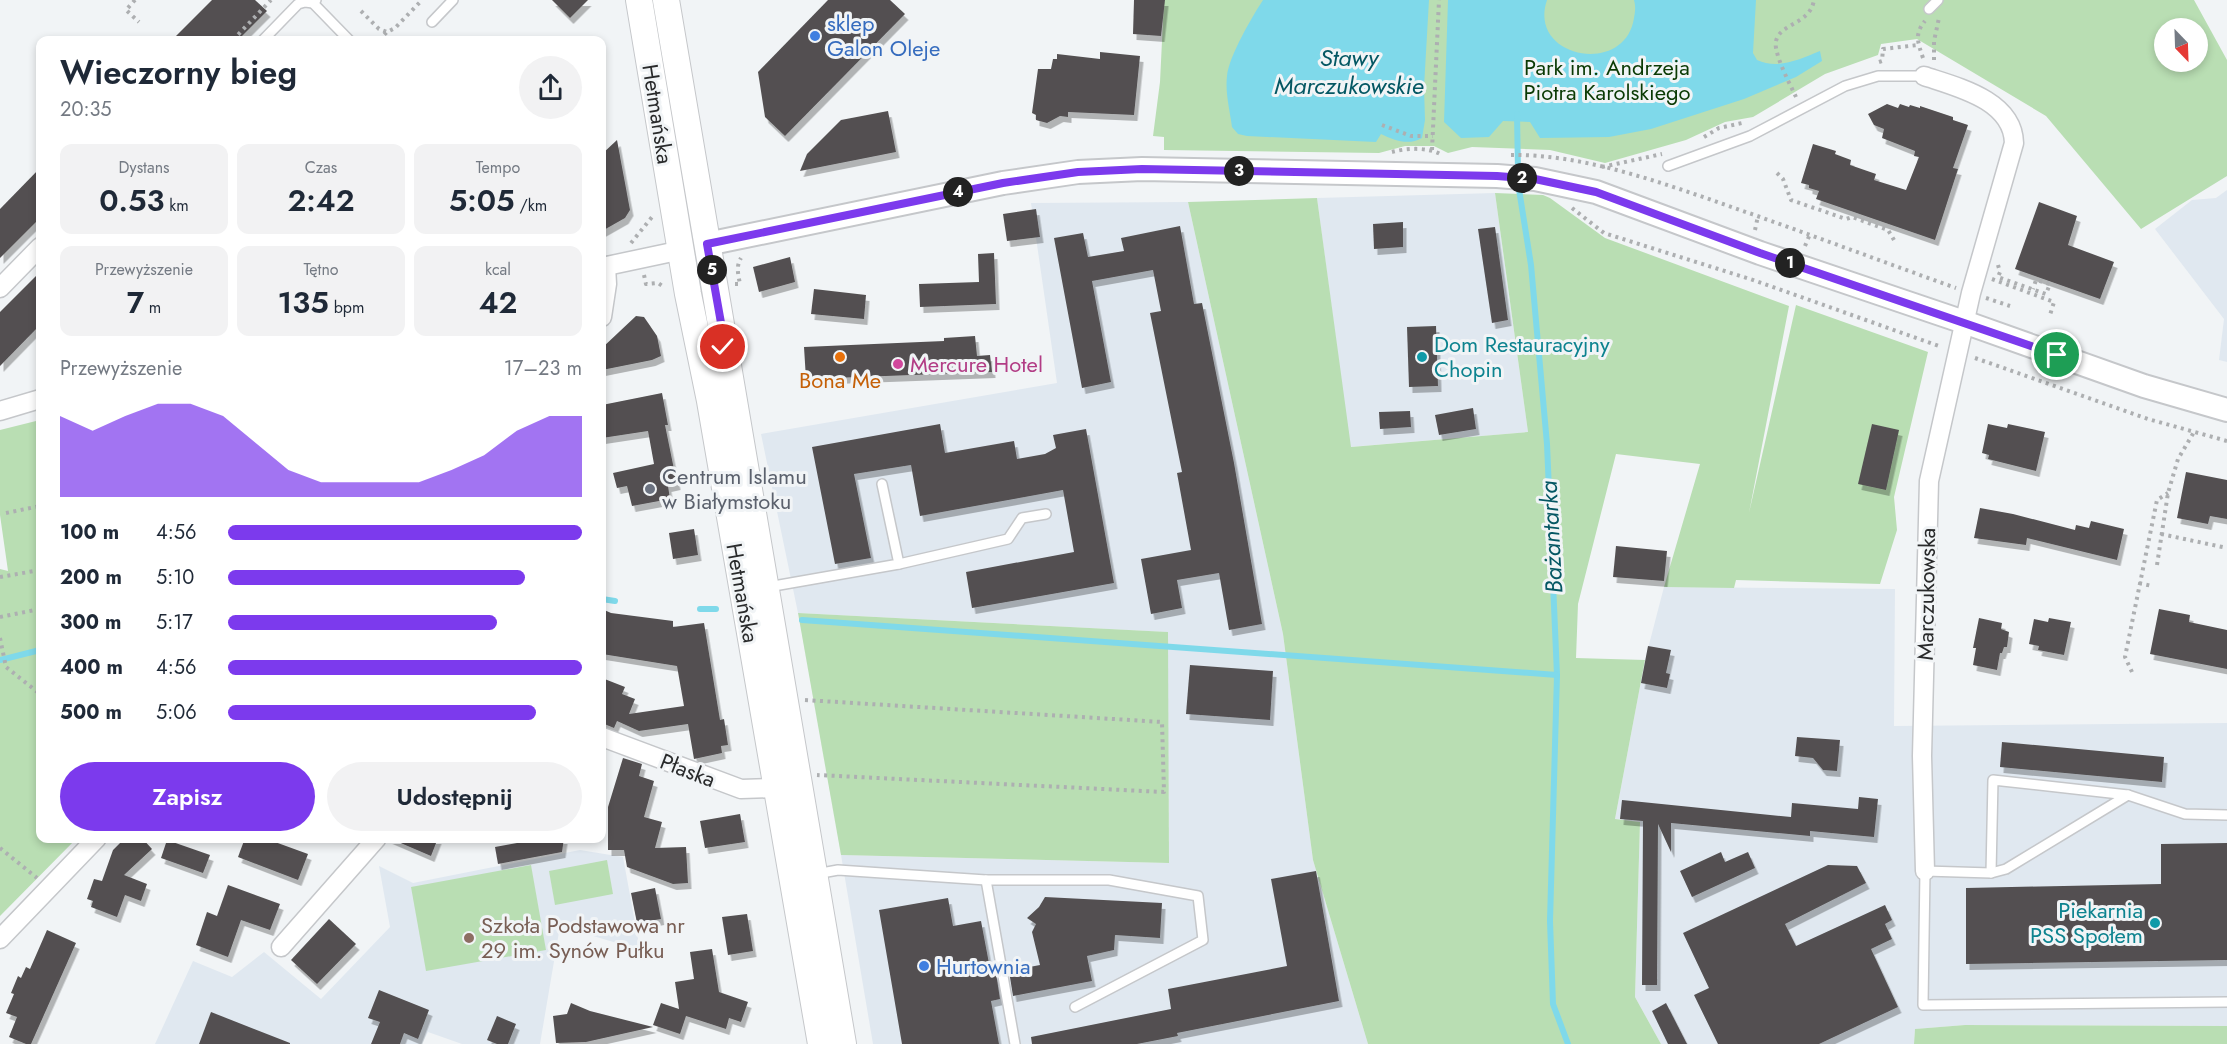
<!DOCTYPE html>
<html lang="pl">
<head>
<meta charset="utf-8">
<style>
	:root { --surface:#fff; --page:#f2f2f3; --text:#1f2937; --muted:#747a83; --accent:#7c3aed }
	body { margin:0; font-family:Jost,sans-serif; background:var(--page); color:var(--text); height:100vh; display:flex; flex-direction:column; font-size:22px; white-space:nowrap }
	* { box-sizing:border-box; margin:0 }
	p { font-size:20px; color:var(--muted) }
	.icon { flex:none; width:33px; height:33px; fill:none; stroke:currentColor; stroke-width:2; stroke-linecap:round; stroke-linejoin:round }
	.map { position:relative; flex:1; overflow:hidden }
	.drawer { position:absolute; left:36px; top:36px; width:570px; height:807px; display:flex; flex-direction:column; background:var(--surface); border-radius:12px; box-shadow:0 3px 9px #0003 }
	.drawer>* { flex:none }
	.needle { width:39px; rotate:157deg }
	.buttons { position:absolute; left:2154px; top:18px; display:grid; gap:12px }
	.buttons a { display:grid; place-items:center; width:54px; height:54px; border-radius:50%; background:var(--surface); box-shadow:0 3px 9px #0003; font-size:30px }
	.pin { position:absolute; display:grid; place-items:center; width:51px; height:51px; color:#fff; margin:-26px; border:3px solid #fff; border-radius:50%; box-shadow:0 2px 6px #0007 }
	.km { position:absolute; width:30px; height:30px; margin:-15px; border-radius:50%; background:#222; color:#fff; font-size:16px; line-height:30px; text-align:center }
	.round { display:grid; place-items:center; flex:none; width:63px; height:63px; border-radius:32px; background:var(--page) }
	.head { display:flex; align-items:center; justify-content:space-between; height:102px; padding:0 24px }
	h1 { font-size:33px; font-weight:600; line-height:45px }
	.figures { display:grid; grid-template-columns:repeat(3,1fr); gap:9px; height:102px; padding:6px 24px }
	.figures div { display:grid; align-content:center; border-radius:12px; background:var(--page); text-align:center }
	.figures b { font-size:30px; font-weight:600 }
	.figures small { font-size:16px; font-weight:400 }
	.figures p { font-size:16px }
	.chart { height:168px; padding:12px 24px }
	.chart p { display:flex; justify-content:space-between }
	.chart svg { width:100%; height:108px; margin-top:6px; fill:var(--accent); opacity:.7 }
	.cta { display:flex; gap:12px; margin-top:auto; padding:12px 24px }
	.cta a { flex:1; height:69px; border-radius:36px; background:var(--accent); color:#fff; font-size:24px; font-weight:600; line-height:69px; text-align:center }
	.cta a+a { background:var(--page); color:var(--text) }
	ul { padding:0 24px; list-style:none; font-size:20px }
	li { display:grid; grid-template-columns:96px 72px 1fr; align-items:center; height:45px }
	li i { height:15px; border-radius:8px; background:var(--accent) }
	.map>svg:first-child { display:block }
	.built { fill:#e0e8f0 }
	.green { fill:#b9deb3; fill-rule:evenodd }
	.water { fill:#7fd9ea }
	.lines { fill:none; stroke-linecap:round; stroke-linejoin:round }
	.stream { stroke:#7fd9ea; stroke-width:6 }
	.building { fill:#535051; filter:url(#shadow) }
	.service-casing { stroke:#c5c7ca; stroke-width:12 }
	.minor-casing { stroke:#c5c7ca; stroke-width:21 }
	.tertiary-casing { stroke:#c5c7ca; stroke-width:26 }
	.secondary-casing { stroke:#c5c7ca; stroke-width:28 }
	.path { stroke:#adafb1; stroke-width:4; stroke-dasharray:3 4.5; stroke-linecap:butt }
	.service { stroke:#fff; stroke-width:9 }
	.minor { stroke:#fff; stroke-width:18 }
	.tertiary { stroke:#fff; stroke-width:22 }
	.secondary { stroke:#fff; stroke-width:26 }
	.route-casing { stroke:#fff; stroke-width:12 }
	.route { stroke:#7c3aed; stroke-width:8 }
	.shop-dot { fill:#3f7fe0; stroke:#f1f4f6; stroke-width:2 }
	.food-dot { fill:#e8710a; stroke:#f1f4f6; stroke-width:2 }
	.culture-dot { fill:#0f9aa8; stroke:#f1f4f6; stroke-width:2 }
	.hotel-dot { fill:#d1479c; stroke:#f1f4f6; stroke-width:2 }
	.worship-dot { fill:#6b7280; stroke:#f1f4f6; stroke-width:2 }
	.education-dot { fill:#8d6e63; stroke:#f1f4f6; stroke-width:2 }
	.labels { text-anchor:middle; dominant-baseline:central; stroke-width:6; stroke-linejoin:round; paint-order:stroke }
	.shop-label { font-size:22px; fill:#366cbe; stroke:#f1f4f6; text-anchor:start }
	.park-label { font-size:22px; fill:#0a3a04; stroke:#f1f4f6 }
	.street-label { font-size:22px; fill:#292a2b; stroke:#f1f4f6 }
	.culture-label { font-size:22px; fill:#0d838f; stroke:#f1f4f6; text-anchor:start }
	.hotel-label { font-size:22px; fill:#b23c85; stroke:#f1f4f6; text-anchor:start }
	.food-label { font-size:22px; fill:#c56008; stroke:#f1f4f6 }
	.worship-label { font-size:22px; fill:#5b616d; stroke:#f1f4f6; text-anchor:start }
	.education-label { font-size:22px; fill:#785e54; stroke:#f1f4f6; text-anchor:start }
	.water-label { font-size:24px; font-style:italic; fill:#045763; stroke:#f1f4f6 }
</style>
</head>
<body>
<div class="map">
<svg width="2227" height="1044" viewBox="0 0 2227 1044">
	<defs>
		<filter id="shadow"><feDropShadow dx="3.5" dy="6" stdDeviation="0" flood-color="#0004"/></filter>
	</defs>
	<rect width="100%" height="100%" fill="#f1f4f6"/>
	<g class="built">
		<path d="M2227,190V362L2219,360L2224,319L2155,229L2192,200L2216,198Z"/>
		<path d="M1495,193L1528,432L1350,447L1317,198Z"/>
		<path d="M1188,202L1283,634L1313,860L1368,1044H873L841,855L1169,863L1167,632L798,613L761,434L1057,383L1031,203Z"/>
		<path d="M1664,587L1895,589L1894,726L2227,723V1026L1965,1025L1915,1029L1914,1044H1661L1635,997L1640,822L1615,819L1645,660Z"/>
		<path d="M580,850L623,857L640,950L560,926L540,1044H462L428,1032L422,1044H155L193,961L232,977L264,952L321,999L390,927L379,866L413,883Z"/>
	</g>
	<g class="green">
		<path d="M1164,0H2194L2227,60V176L2141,229L2046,116L1917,39L1881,44L1878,55L1825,74L1753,117L1725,122L1686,140L1605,163L1550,150L1472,147L1448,153L1434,146H1405L1379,153L1164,150V137L1153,136L1160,82ZM2164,28H2198V62H2164Z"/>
		<path d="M1495,193L1543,195L1550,198L1605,238L1789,306L1749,513L1796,305L1928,352L1894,497L1897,530L1880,584L1736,580L1734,588L1664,587L1700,464L1616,454L1578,604L1576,658L1645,660L1615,819L1640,822L1635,997L1661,1044H1368L1313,860L1283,634L1188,202L1317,198L1351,447L1528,432Z"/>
		<path d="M40,420V838L76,839L0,916V569L8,571L0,515V430Z"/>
		<path d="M798,613L1168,632L1169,863L841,855Z"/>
		<path d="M607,860L613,894L555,905L549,871Z"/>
		<path d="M531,865L546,950L426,971L411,887Z"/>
		<path d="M1965,1025L2227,1026V1044H1914L1915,1029Z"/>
	</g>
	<g class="water">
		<path d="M1263,0H1429L1424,87L1425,120L1422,138C1408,146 1394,140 1381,134L1376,142L1247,136L1238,134L1232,127C1230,111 1225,93 1227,76C1229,56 1252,17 1263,0Z"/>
		<path d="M1448,0H1547C1527,58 1625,77 1634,18C1635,12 1636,7 1634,0H1756L1753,53L1757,60C1778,70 1800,59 1820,51L1822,61L1796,77L1744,99L1651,129L1609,137L1540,138L1530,122L1503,121L1489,137L1461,138L1444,122Z"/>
	</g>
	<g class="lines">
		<g class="stream">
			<path d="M1517,114L1518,172"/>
			<path d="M1518,183L1531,265L1547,444L1557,675L1550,921L1553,1004L1568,1044"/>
			<path d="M602,599L615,601"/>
			<path d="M700,609H716"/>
			<path d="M802,620L1557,675"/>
			<path d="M0,660L40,650"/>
		</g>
	</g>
	<g class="building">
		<path d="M212,0H255L267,11L238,40H172Z"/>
		<path d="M552,0H588L570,18Z"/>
		<path d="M828,0H890L905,14L785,136L765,117L758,72Z"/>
		<path d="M1134,0H1165L1161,36L1133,34Z"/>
		<path d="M1100,52L1140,56L1134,115L1068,112V117L1060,116L1047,123L1036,120V115L1032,113L1038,69H1051L1053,59H1057V54L1100,59Z"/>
		<path d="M1887,104L1898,108L1900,104L1909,107L1910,105L1920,108V106L1953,117V120L1968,125L1953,168L1958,169L1935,240L1816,199L1819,191L1809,188V185L1801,183L1813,144L1836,151L1835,154L1851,160L1850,165L1876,174L1874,180L1906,190L1919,157L1914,156L1915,151L1882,138L1884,129L1874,125L1868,114Z"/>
		<path d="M888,111L896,152L800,171L807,154L841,120Z"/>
		<path d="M617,140L630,210L625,218L602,231V154Z"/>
		<path d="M40,168V218L0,258V209Z"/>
		<path d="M2039,202L2077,216L2068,245L2114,262L2100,299L2015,269Z"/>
		<path d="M1036,209L1040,237L1007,241L1003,214Z"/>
		<path d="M1403,222V247L1374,249L1373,224Z"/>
		<path d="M1180,226L1194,304L1202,303L1234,463L1262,624L1229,630L1219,573L1177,580L1182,608L1151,614L1141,559L1191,550L1177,473L1182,472L1150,313L1161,311L1153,270L1092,281L1111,382L1082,388L1054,238L1083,233L1088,257L1124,251L1121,238Z"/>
		<path d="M1495,227L1508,320L1492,323L1478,229Z"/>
		<path d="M994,253L996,304L920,307L919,284L979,282L978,254Z"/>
		<path d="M790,257L795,282L759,292L753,267Z"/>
		<path d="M40,272V325L0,366V312Z"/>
		<path d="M814,289L866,295L864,319L811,314Z"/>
		<path d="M636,316L644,317L657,336L661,356L652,360L602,370V348Z"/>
		<path d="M1436,326L1438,386L1409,387L1407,327Z"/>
		<path d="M975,336L977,356L990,355L992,372L806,379L804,347L944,341V338Z"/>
		<path d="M662,393L668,425H665L677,484L668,486L670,499L632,506L627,486L617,488L613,473L654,464L648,431L602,438V405Z"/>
		<path d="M1473,408L1476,429L1439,435L1435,415Z"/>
		<path d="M1410,411L1411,427L1380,429L1379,412Z"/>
		<path d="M940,424L945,453L1014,441L1017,459L1045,454L1056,448L1053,435L1086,429L1114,583L972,608L966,572L1074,552L1063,490L920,516L911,465L854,474L871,558L835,564L812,447Z"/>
		<path d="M1872,424L1899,430L1886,490L1858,484Z"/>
		<path d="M1988,424L2007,428L2008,424L2045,432L2036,471L1988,459L1989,455L1982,453Z"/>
		<path d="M2186,472L2227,480V519L2210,516L2208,524L2177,518Z"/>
		<path d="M1980,508L2013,514L2075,530L2076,525L2089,528L2091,521L2124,529L2117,560L2027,538L2026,545L1974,538Z"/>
		<path d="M694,529L698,555L673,559L669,533Z"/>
		<path d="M1616,546L1667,551L1664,581L1613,577Z"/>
		<path d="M602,609L611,613L673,621V627L704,623L720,720L724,719L728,745L721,746L722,753L694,759L688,724L639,731L617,721L614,728L602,723V678L625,687L622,694L635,699L629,714L684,706L677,666L602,654Z"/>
		<path d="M2159,609L2190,615L2189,622L2227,630V669L2150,654Z"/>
		<path d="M1979,618L2002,623L2001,629L2009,632L2007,647H2004L2002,653H2000L1997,670L1973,665L1976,648H1973Z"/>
		<path d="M2049,618L2071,622L2064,655L2038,650L2039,646L2029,644L2034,619L2048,622Z"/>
		<path d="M1648,646L1671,650L1666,673L1670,674L1667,688L1641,683Z"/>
		<path d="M1190,665L1273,671L1270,720L1186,714Z"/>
		<path d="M1797,737L1840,740L1837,771L1823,770L1813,758L1795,756Z"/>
		<path d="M2002,742L2164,757L2162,782L2000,767Z"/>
		<path d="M623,758L642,764L639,776L654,781L644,817L662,822L655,848L686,847L688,883L673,884L627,867L624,850H608V807Z"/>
		<path d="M1859,797L1878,799L1874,837L1810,831V836L1671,823V852L1658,824L1657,985H1642L1643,821L1620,819L1622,800L1791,817L1792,803L1858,809Z"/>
		<path d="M740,814L745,842L705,848L700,821Z"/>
		<path d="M125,838H142L152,849L124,875L147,884L141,901L125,895L117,917L91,907L93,901L87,899L94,879L102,881L113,850Z"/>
		<path d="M245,838H264L308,854L298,880L238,857Z"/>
		<path d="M389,838H438L431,856Z"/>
		<path d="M545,838H564L562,852L498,864L495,847Z"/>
		<path d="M167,840L210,855L203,873L161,858Z"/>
		<path d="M2227,843V960L1966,964V888L2161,884V844Z"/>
		<path d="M1721,852L1725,862L1748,852L1755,868L1692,897L1680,871Z"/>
		<path d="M1828,865L1857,866L1866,883L1785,924L1796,946L1885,905L1892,920L1885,924L1892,939L1871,949L1898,1007L1819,1044H1718L1694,995L1709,988L1683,933Z"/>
		<path d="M1316,871L1339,1001L1177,1033L1178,1036L1137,1044H1032L1031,1037L1171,1009L1168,989L1287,966L1271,879Z"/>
		<path d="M228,885L280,904L270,930L241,920L228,957L196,945L207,912L217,916Z"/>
		<path d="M655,888L661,919L637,923L631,893Z"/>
		<path d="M1045,897L1162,903L1160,938L1115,935L1114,950L1087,956L1092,981L1013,996L1009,971L1040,965L1032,932L1036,924L1027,918L1039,907Z"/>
		<path d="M948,898L953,926L981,921L991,974L996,973L1000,999L991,1001L999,1044H902L879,910Z"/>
		<path d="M747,914L753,951L728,955L722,917Z"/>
		<path d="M329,919L356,944L317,984L291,960Z"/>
		<path d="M47,930L76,943L31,1044H26L9,1037L17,1017L6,1013L14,994L11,993L18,976L21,978L26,967L30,969Z"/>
		<path d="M712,949L719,992L748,1002L741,1022L729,1018L726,1029L686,1016L680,1034L653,1025L661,1003L679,1009L675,982L694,979L690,952Z"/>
		<path d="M379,990L429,1010L418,1039L404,1033L400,1044H371L380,1022L368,1018Z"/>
		<path d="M571,1003L590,1011L653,1027L586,1042L556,1043L553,1016L567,1014Z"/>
		<path d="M1666,1003L1687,1044H1668L1652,1011Z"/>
		<path d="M211,1012L290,1043V1044H199Z"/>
		<path d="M497,1016L516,1024L508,1044H497L487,1040Z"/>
	</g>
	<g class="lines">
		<defs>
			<g id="service">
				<path d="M313,3L349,40"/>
				<path d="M1929,9L1938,0"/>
				<path d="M432,22L453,0"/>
				<path d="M263,40L298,4L305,2L313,3L316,0"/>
				<path d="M1668,166L1750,136L1845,86L1878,76H1924"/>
				<path d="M899,564L1008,539L1022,518L1046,514"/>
				<path d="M768,587L899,564L882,484"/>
				<path d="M2227,815L2185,814L2128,795L2006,869L1991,873L1925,871L1923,1005L2227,1002"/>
				<path d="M1991,873L1993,780L2128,795"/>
				<path d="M816,874L838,870L986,880H1109L1198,896L1203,940L1075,1007"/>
				<path d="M986,880L1015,1044"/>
			</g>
			<g id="minor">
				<path d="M1924,76C1957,87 2013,100 2014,143L1971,293L1929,481L1922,756L1925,871"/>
				<path d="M602,267L682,250"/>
				<path d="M0,288L40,247"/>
				<path d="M602,317L607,284L606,266"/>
				<path d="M0,411L40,399"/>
				<path d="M602,737L741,789L777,788"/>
				<path d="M0,939L97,838"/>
				<path d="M281,947L377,838"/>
			</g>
			<path id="tertiary" d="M707,244L1003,183L1078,172L1142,169L1497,176L1535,179L1596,192L1760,253L1964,322L2144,386L2227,410"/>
			<g id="secondary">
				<path d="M639,0L688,294L710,401L821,1044"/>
				<path d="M666,0L843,1044"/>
			</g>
		</defs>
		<use href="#service" class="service-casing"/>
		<use href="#minor" class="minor-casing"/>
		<use href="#tertiary" class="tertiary-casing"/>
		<use href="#secondary" class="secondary-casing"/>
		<g class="path">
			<path d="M135,0L126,10L139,22"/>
			<path d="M361,11L379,29L387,32L395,28L422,0"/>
			<path d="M233,40L271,0"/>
			<path d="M379,40L387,32"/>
			<path d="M1923,58C1918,43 1914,34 1925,21"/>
			<path d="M1934,60V41L1939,18"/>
			<path d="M1879,62L1882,61L1883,49L1918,45"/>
			<path d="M1796,97C1789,82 1779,64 1776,48C1772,23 1810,27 1814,0"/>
			<path d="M1382,125L1411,136H1433"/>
			<path d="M1704,137L1719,128L1742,123"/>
			<path d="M1432,150L1439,0"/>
			<path d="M1392,152C1407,148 1427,147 1440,154"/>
			<path d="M1511,155C1581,154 1657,181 1723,204C1801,231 1878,260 1956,288"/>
			<path d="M1602,167L1662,154"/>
			<path d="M1777,173L1783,179L1791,200L1846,219L1852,217L1888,230L1894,240"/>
			<path d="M1572,208L1604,233L1750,279L1942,347"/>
			<path d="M1755,230L1758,216"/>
			<path d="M631,243L652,217"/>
			<path d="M1805,246L1810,234"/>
			<path d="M1998,265L2000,272L1998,277L2046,294L2050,284L2036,280L2033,289"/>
			<path d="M644,275L646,284L658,283L664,287"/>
			<path d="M1992,279L2054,302L2050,315"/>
			<path d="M735,284H740C738,274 736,266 741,258"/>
			<path d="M1986,298L2010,306"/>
			<path d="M1975,358L2148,419L2227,441"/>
			<path d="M6,513L40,506"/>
			<path d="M2161,534L2227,548"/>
			<path d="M2157,565L2168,493L2178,459L2194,432"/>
			<path d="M0,577L40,570"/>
			<path d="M2139,583L2152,586"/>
			<path d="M0,617L40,609"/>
			<path d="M0,638L6,667L40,694"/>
			<path d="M2132,672L2125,657L2157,500L2168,493"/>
			<path d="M805,700L1162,722L1164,792L817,775"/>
			<path d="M0,848L37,878"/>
		</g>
		<use href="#service" class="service"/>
		<use href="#minor" class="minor"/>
		<use href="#tertiary" class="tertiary"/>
		<use href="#secondary" class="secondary"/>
	</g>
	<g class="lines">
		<defs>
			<path id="route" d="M723,347L726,351L707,244L1003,183L1078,172L1142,169L1497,176L1535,179L1596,192L1760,253L2057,355"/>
		</defs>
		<use href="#route" class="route-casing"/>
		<use href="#route" class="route"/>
	</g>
	<g class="shop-dot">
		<circle cx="815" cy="36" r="6"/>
		<circle cx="924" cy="966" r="6"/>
	</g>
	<circle class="food-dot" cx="840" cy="357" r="6"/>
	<g class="culture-dot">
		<circle cx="1422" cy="357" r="6"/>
		<circle cx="2155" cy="923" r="6"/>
	</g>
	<circle class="hotel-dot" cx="898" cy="364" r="6"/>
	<circle class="worship-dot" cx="650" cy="489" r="6"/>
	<circle class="education-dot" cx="469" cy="938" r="6"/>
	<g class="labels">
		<g class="shop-label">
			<text x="827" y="23">sklep<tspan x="827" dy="25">Galon Oleje</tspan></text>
			<text x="936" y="966">Hurtownia</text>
		</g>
		<g class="park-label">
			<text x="1607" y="67">Park im. Andrzeja<tspan x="1607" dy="25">Piotra Karolskiego</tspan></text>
		</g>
		<g class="street-label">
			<text transform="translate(658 114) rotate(81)">Hetmańska</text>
			<text transform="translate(743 593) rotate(80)">Hetmańska</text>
			<text transform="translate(1926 594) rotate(-89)">Marczukowska</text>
			<text transform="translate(688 770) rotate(21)">Płaska</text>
		</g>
		<g class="culture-label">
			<text x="1434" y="344">Dom Restauracyjny<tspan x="1434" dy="25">Chopin</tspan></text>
			<text x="2143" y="910" text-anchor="end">Piekarnia<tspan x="2143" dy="25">PSS Społem</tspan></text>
		</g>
		<g class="hotel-label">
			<text x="910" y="364">Mercure Hotel</text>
		</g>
		<g class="food-label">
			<text x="840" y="380">Bona Me</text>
		</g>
		<g class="worship-label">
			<text x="662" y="476">Centrum Islamu<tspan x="662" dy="25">w Białymstoku</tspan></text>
		</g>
		<g class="education-label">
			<text x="481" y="925">Szkoła Podstawowa nr<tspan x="481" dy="25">29 im. Synów Pułku</tspan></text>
		</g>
		<g class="water-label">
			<text x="1349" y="57">Stawy<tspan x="1349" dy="28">Marczukowskie</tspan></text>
			<text transform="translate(1551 537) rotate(-93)">Bażantarka</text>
		</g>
	</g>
</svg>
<div class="buttons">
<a><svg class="needle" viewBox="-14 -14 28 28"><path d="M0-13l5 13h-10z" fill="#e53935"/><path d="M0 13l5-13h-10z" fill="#747a83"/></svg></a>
</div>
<div class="pin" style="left:2057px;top:355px;background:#1e9e55"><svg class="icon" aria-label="arrive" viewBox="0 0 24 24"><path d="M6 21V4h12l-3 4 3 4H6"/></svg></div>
<div class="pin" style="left:723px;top:347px;background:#d93025"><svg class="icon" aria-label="check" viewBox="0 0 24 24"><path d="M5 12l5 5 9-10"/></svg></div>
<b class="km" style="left:1790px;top:263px">1</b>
<b class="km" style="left:1522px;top:178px">2</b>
<b class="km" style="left:1239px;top:171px">3</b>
<b class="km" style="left:958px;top:192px">4</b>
<b class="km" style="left:712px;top:270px">5</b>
<section class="drawer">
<div class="head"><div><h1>Wieczorny bieg</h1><p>20:35</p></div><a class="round"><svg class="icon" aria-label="share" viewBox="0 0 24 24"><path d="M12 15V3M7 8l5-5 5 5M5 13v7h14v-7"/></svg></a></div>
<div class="figures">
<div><p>Dystans</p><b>0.53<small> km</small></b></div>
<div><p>Czas</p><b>2:42</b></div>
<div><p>Tempo</p><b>5:05<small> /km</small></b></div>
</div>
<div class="figures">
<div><p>Przewyższenie</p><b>7<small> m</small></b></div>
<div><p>Tętno</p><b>135<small> bpm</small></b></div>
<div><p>kcal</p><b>42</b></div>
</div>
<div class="chart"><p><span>Przewyższenie</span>17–23 m</p>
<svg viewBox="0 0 160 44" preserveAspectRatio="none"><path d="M0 44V11L10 17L20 11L30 6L40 6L50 11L60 22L70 33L80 38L90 38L100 38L110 38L120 33L130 27L140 17L150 11L160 11V44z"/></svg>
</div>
<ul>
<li><b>100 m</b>4:56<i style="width:100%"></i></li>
<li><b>200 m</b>5:10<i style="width:84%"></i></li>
<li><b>300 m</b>5:17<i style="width:76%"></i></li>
<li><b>400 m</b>4:56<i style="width:100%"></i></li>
<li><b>500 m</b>5:06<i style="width:87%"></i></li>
</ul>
<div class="cta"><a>Zapisz</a><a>Udostępnij</a></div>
</section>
</div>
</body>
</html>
